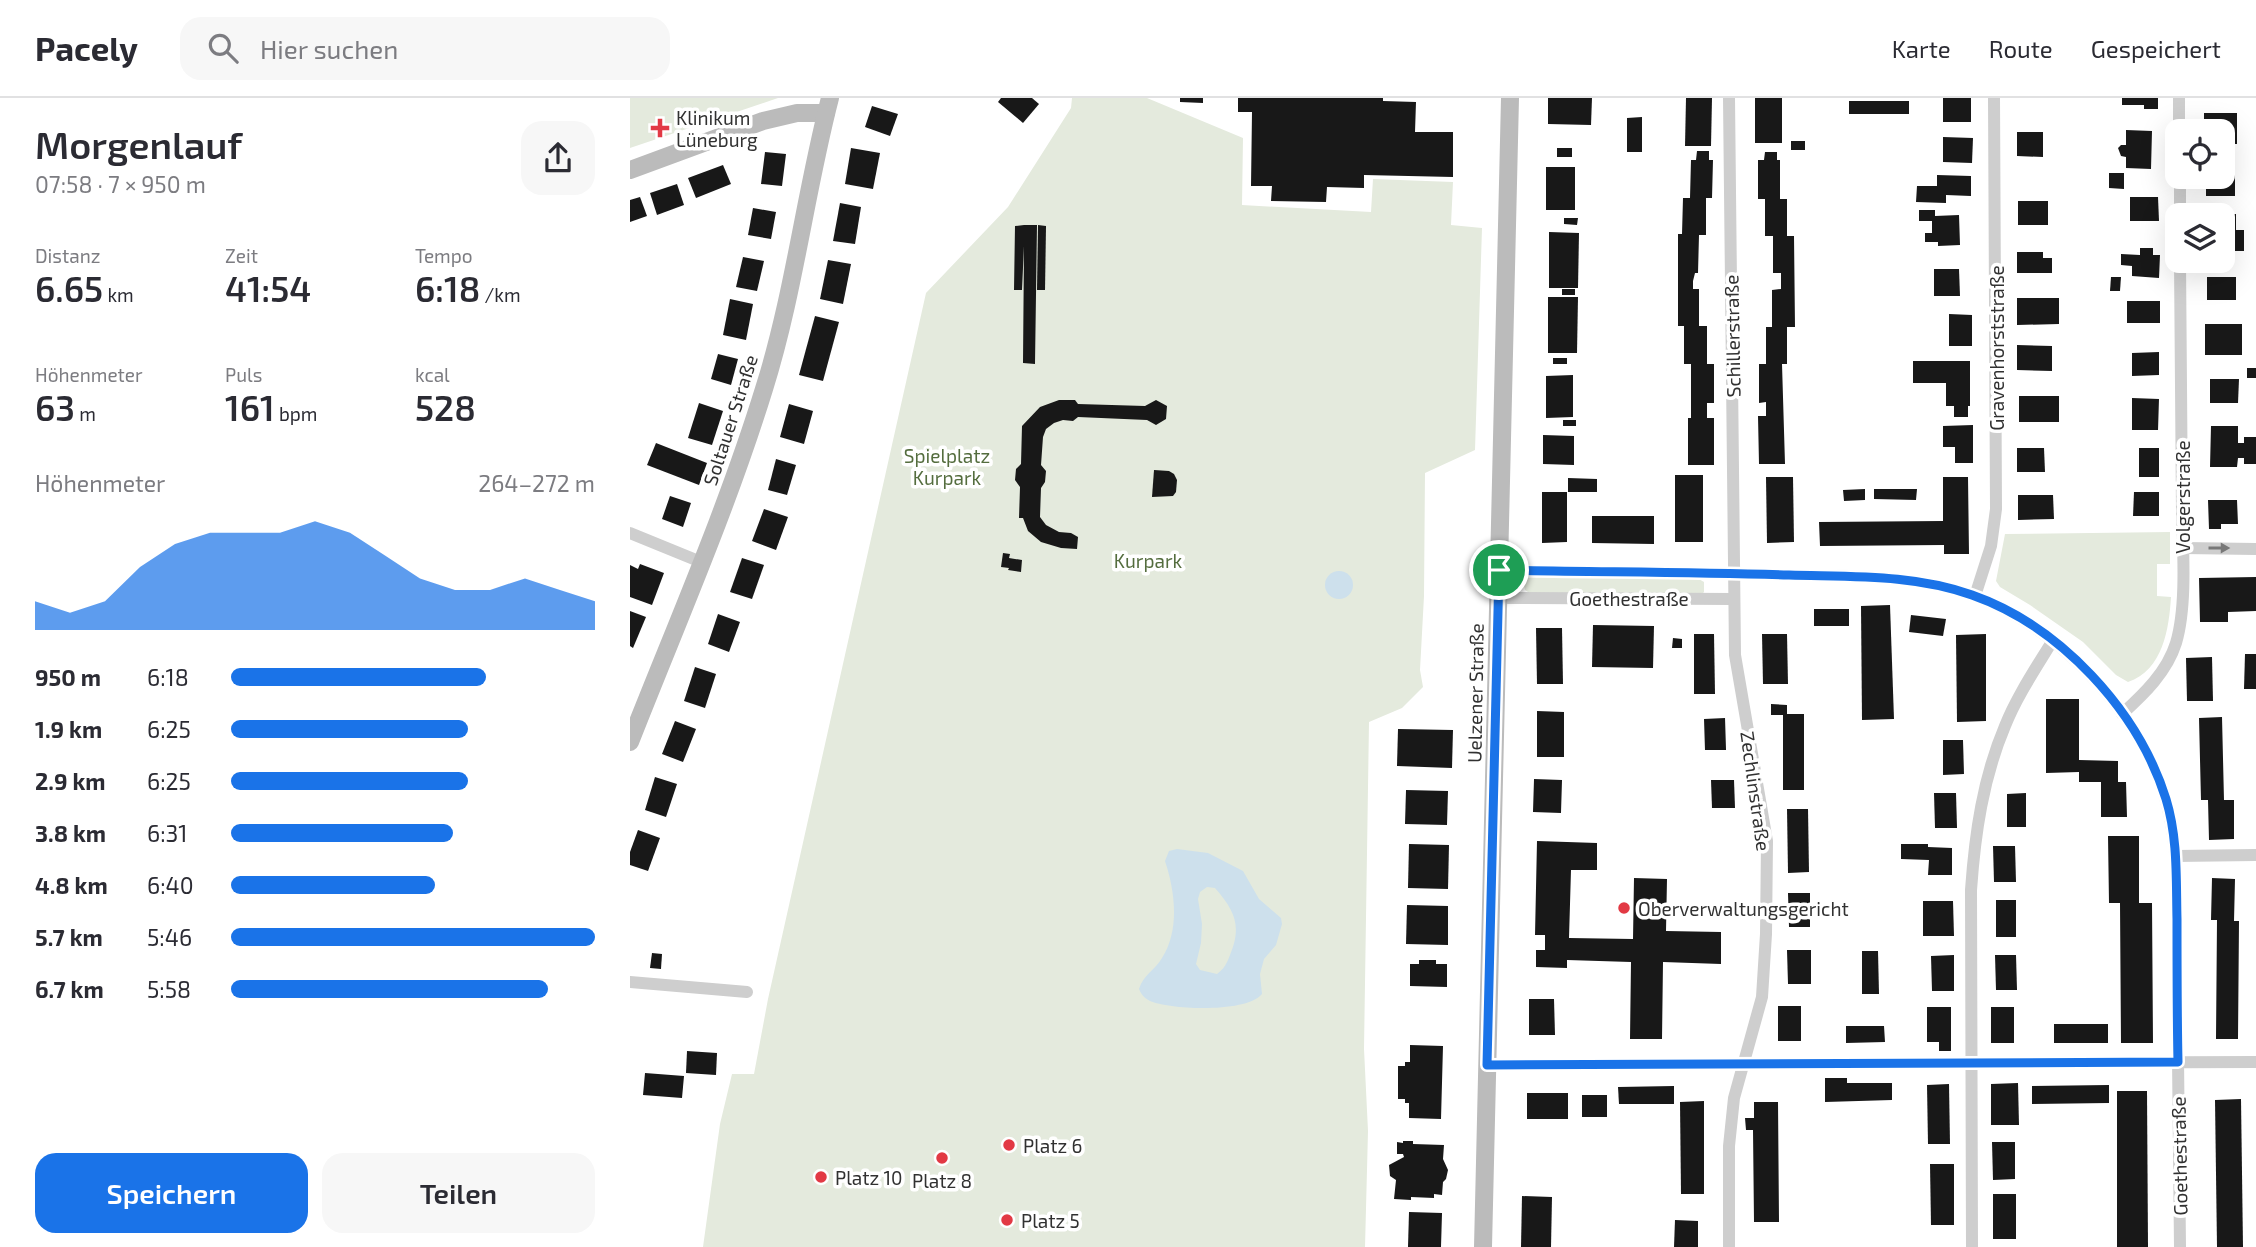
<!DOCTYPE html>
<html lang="de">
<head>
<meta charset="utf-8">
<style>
	:root { --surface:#fff; --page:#f7f7f7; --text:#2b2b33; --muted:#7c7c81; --line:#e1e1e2; --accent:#1a73e8 }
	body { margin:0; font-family:"Exo 2",sans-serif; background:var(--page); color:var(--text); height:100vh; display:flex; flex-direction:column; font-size:26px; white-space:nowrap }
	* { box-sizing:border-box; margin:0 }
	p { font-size:23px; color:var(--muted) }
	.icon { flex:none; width:38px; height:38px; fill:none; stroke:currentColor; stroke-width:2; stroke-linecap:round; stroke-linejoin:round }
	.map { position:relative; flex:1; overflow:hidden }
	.side { display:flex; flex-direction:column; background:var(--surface); width:630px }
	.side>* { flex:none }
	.controls { position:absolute; left:1535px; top:21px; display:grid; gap:14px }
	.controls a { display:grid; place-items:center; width:70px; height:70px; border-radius:14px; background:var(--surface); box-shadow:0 7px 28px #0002; font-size:35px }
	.pin { position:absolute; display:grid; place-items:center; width:60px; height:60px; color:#fff; margin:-30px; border:4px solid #fff; border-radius:50%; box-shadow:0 2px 7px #0007 }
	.round { display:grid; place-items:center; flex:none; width:74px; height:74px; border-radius:21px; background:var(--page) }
	.overview { display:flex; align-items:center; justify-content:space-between; height:119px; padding:0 35px }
	h1 { font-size:38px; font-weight:600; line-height:52px }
	.figures { display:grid; grid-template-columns:repeat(3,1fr); gap:10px; height:119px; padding:7px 35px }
	.figures div { display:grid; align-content:center }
	.figures b { font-size:35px; font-weight:600 }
	.figures small { font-size:19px; font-weight:400 }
	.figures p { font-size:19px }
	.chart { height:196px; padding:14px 35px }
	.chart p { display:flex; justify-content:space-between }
	.chart svg { width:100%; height:126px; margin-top:7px; fill:var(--accent); opacity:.7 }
	.primary-button { display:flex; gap:14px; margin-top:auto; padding:14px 35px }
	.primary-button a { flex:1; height:80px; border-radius:21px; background:var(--accent); color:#fff; font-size:28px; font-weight:600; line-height:80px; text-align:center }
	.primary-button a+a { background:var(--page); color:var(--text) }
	ul { padding:0 35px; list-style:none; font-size:23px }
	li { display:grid; grid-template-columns:112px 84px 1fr; align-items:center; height:52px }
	li i { height:18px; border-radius:9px; background:var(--accent) }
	header { display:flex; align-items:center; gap:42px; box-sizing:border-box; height:98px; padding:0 35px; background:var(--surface); border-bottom:2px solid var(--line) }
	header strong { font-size:33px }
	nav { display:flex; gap:38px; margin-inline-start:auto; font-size:24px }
	.search { width:490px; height:63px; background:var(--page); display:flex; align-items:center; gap:18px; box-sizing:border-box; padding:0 24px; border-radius:21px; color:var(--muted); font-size:26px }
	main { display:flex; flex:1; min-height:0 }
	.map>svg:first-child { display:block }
	.green { fill:#e4eadd }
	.water { fill:#cde0ec; fill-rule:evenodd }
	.building { fill:#181818 }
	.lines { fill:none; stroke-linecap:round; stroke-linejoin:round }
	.street { stroke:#cecece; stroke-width:12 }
	.secondary { stroke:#bbb; stroke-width:18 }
	.oneway { fill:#787878 }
	.route-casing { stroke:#fff; stroke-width:14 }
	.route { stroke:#1a73e8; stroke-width:9 }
	.poi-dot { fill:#e23944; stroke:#fff; stroke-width:2.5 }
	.labels { text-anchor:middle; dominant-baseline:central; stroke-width:7; stroke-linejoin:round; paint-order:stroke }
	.poi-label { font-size:19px; fill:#313131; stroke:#fff; text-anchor:start }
	.street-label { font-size:19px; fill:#313131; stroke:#fff }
	.park-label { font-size:19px; fill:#546d3e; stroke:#fff }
</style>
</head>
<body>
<header>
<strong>Pacely</strong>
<div class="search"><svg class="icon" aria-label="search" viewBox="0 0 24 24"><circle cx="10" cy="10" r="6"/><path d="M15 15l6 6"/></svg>Hier suchen</div>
<nav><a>Karte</a><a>Route</a><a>Gespeichert</a></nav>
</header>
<main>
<section class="side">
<div class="overview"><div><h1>Morgenlauf</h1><p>07:58 · 7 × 950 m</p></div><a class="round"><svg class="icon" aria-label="share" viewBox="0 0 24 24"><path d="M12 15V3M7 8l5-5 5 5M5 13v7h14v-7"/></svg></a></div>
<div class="figures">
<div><p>Distanz</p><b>6.65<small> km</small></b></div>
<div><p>Zeit</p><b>41:54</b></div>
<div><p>Tempo</p><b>6:18<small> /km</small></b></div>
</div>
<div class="figures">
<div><p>Höhenmeter</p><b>63<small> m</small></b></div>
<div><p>Puls</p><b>161<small> bpm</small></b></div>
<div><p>kcal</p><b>528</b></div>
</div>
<div class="chart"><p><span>Höhenmeter</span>264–272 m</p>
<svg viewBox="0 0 160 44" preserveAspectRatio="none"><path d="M0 44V34L10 38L20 34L30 22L40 14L50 10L60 10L70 10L80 6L90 10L100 18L110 26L120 30L130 30L140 26L150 30L160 34V44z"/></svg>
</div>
<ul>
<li><b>950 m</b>6:18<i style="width:70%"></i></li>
<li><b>1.9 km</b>6:25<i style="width:65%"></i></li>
<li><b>2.9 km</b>6:25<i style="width:65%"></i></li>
<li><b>3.8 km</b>6:31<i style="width:61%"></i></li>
<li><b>4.8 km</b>6:40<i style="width:56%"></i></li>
<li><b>5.7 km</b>5:46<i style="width:100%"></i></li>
<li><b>6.7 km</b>5:58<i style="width:87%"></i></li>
</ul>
<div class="primary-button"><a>Speichern</a><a>Teilen</a></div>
</section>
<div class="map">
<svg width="1626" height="1149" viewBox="0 0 1626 1149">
	<rect width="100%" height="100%" fill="#fff"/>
	<g class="green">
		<path d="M0,0H148L0,50Z"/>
		<path d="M442,0H517L613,40L612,107L741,114L743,81L823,84L821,127L852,130L845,352L795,375L794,498L790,572L793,589L772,610L739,624L734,951L738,1033L735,1149H73L90,1026L102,976H124L138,901L296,195L378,109L441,10Z"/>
		<path d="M1540,434V466H1527V498L1541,499C1539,531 1533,572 1498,584L1486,577L1453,544L1400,507L1370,489L1366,483L1375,436Z"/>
		<path d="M902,478L1067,480L1074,484V494L1071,497L901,496L895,492L894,487L896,481Z"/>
	</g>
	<g class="water">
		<circle cx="709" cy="487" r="14"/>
		<path d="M547,751L578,755L613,773L629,801L651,820L652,826L646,847L634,861L630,876L632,896C617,915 541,912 520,903C514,900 511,896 509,891C513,877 525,872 532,860C550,832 545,793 535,763L539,753ZM577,789L585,790C605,813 612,828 600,857C597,865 594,871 587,876L570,872L566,866L571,845L572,826L568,801L570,794Z"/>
	</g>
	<g class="building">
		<path d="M371,0H402L409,6L393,25L368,4Z"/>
		<path d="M550,0H573V5L550,4Z"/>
		<path d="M608,0H753V3L786,4L785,34H823V79L734,77V90L697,89L696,104L641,103L642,88H621L622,14H608Z"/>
		<path d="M918,0H962L961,27L918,26Z"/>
		<path d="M1056,0H1082L1081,48H1055Z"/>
		<rect x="1125" y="0" width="27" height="45"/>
		<rect x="1313" y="0" width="28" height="24"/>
		<path d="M1492,0H1528V11H1514V7H1492Z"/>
		<rect x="1219" y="3" width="60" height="13"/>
		<path d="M242,8L268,16L260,38L235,29Z"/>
		<path d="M1574,15H1607V46H1592V33H1574Z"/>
		<path d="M1012,19V54H997V20Z"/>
		<path d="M1496,32L1522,33L1521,71L1496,70V59L1491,58L1488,50L1491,47H1496Z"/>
		<path d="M1387,34H1413V59L1387,58Z"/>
		<path d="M1313,39L1343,40L1342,65L1313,64Z"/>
		<rect x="1161" y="43" width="14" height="9"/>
		<path d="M221,50L250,55L243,91L215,86Z"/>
		<rect x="927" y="50" width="15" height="9"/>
		<path d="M1067,53H1079V62H1083L1082,100H1076V137H1069L1068,175H1065L1063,183V191H1069V228H1077V266H1084V305H1077V320H1084V367H1058V320H1061V266H1054V228H1048V136H1052L1053,100H1060L1061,62H1066Z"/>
		<path d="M135,54L156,56L152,88L131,86Z"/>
		<path d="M1135,54H1147V62H1150V101H1157V138H1164L1165,229H1157V266H1152L1155,366H1129L1128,318H1136V304L1129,305V266H1136V229H1142V192L1151,191V175H1143V138H1135V101H1128V62H1134Z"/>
		<path d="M93,67L101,86L66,100L58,80Z"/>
		<rect x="916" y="69" width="29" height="43"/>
		<path d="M1592,69H1605V98H1576V79H1592Z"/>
		<path d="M1479,75H1494V91L1479,90Z"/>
		<path d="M1307,77L1341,78V98L1316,97V105L1286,104L1287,88H1307Z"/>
		<path d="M47,86L54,107L27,117L20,95Z"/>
		<path d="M10,99L17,118L0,124V102Z"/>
		<path d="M1500,99H1528L1529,123H1500Z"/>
		<rect x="1388" y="103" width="30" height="24"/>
		<path d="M210,105L231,109L225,146L203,143Z"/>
		<path d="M123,110L146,114L141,141L118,137Z"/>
		<path d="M1289,112H1305V118L1329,117L1330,147L1308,148V144H1295V135H1302V123H1289Z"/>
		<path d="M1592,116H1606V132H1614V153H1598V145H1592Z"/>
		<path d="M934,120H948L947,127L934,126Z"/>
		<path d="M394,127H407L405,266L393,265L394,148L392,192H384L385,128Z"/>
		<path d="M408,127L416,128L415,192H407Z"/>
		<path d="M919,134L949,135L948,190H919Z"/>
		<path d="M1510,150H1523V157H1530L1529,180L1502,178V168L1491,167V156L1510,157Z"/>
		<path d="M1387,154H1413V160H1422V175H1387Z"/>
		<path d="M113,159L134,163L127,193L106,189Z"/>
		<path d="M198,162L221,166L213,206L190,201Z"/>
		<path d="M1304,171H1329L1330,198H1304Z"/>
		<path d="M1481,179H1491L1490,193H1480Z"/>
		<rect x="1577" y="179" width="29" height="23"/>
		<rect x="932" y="191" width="13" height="6"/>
		<path d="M918,199H948L947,255H918Z"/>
		<path d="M1387,200H1429V226L1387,227Z"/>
		<path d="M100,201L123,206L116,242L93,237Z"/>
		<rect x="1497" y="203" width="33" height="22"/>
		<path d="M1319,216L1342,217V248H1319Z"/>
		<path d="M185,218L209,224L193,283L169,277Z"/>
		<rect x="1575" y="226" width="37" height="31"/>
		<path d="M1387,247L1422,248V273L1387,272Z"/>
		<path d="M1529,254V277L1502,278V255Z"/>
		<path d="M88,256L108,261L101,287L81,281Z"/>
		<rect x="923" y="260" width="14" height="6"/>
		<path d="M1283,263H1340V308H1338V319H1324V308H1316V285H1283Z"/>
		<rect x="1617" y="270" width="9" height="10"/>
		<path d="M943,277V319L916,320V278Z"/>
		<path d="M1580,281H1609L1608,305H1580Z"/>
		<rect x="1389" y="298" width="40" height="26"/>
		<path d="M1502,300L1529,301L1528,332H1502Z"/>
		<path d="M429,302H445L448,306L515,308L526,302L537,308L536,321L526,327L517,322L448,319L443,323L433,322L424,325L416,331L413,339L411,367L416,373L415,384L411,390L410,419L416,427L429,434L441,435L448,439L447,451L431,450L411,444L398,433L393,420H389L390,389L385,382L386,371L391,366L392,328L410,309Z"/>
		<path d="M69,305L93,313L82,347L58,340Z"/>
		<path d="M159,306L183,313L174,346L150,339Z"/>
		<rect x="933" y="322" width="13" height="6"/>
		<path d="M1343,327V365H1325V349H1313V328Z"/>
		<path d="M1581,328H1608V345H1614V339H1626V366H1614V360H1608L1607,369H1580Z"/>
		<path d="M913,337L944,338V367L913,366Z"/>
		<path d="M26,345L77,365L69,387L17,367Z"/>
		<path d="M1387,350H1414L1415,374H1387Z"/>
		<rect x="1509" y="350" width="20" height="29"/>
		<path d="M146,361L166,367L157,397L138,392Z"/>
		<path d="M524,372L539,373L544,376L547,382L546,394L543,398L522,399Z"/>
		<rect x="1045" y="377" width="28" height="67"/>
		<path d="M1136,379H1163L1164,444L1137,445Z"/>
		<path d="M1313,379H1338L1339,456H1314V447L1190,448L1189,424L1313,423Z"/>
		<path d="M938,380L967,381V394H938Z"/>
		<path d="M1235,391V402L1214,403L1213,392Z"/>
		<path d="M1244,391H1287L1286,402L1244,401Z"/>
		<path d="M912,394H937V444L912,445Z"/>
		<path d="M1504,394H1529V418H1503Z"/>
		<path d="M1388,397H1423L1424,421L1388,422Z"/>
		<path d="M40,398L61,405L53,429L32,421Z"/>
		<path d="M1578,402H1607L1608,426H1591V431H1579Z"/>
		<path d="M134,411L158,419L146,452L122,443Z"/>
		<path d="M962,418H1024V446L962,445Z"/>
		<path d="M373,455L380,456L379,460L392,462L391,474L378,472L379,470L371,469Z"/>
		<path d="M112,460L134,467L122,501L100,494Z"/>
		<path d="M10,466L34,475L22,507L0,499V467L8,471Z"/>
		<path d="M1626,479V513L1598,514V524H1570L1569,480Z"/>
		<path d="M1260,507L1264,621L1232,622L1231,508Z"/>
		<rect x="1184" y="511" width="35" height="17"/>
		<path d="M0,513L16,519L3,550L0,548Z"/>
		<path d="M88,516L110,524L99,554L78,546Z"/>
		<path d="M1281,517L1316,521L1313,538L1279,534Z"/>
		<path d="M963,527L1024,528L1023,570L962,569Z"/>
		<path d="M906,530H932L933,586H907Z"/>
		<path d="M1064,536H1084L1085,596H1064Z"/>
		<path d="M1132,536H1157L1158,586H1133Z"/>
		<path d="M1356,536V623L1327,624L1326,537Z"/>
		<path d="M1043,540L1052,541V550H1042Z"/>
		<path d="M1615,556H1626V591H1614Z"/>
		<path d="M1582,559L1583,603H1557L1556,560Z"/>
		<path d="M65,569L86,576L75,610L54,603Z"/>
		<path d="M1416,601H1449V662L1488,663V684H1496L1497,719H1471V684H1449V674L1416,675Z"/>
		<path d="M1141,606L1157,607V616H1174V692H1153V617H1141Z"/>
		<path d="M907,613L934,614V659H907Z"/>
		<path d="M1592,619L1594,702H1604V741L1579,742L1578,702H1571L1569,620Z"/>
		<path d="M1095,620L1096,652H1075L1074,621Z"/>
		<path d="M45,623L66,631L53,664L32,656Z"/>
		<path d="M768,631L823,632L822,670L767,668Z"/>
		<path d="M1313,642H1333L1334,676L1313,677Z"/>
		<path d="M25,679L47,686L36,719L15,712Z"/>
		<path d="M904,681L932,682L931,715L903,714Z"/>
		<path d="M1081,682H1104L1105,710H1082Z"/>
		<path d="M776,692L818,693L817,727L775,726Z"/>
		<path d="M1304,695H1326L1327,730H1305Z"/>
		<path d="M1396,695V729H1377V696Z"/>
		<path d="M1157,711H1178L1179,774L1158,775Z"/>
		<path d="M8,732L30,740L18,773L0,767V754Z"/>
		<path d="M1478,738H1509V805H1522L1523,945H1491L1490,805H1479Z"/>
		<path d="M907,743L967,745V772H941L939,840L1003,841L1004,780L1037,781L1036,833L1091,834V866L1033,864L1032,941H1000L1001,864L937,862V870L906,869V852H915V837H905Z"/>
		<path d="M779,746L819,747L818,791L778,790Z"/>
		<path d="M1271,746H1298V749L1322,750V777H1298L1299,762L1271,761Z"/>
		<path d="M1363,748H1385L1386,784H1364Z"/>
		<path d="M1582,780L1605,781L1604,823H1609L1608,941H1586L1587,822H1581Z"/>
		<path d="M1158,795H1180V829H1159Z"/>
		<rect x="1366" y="802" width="20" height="37"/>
		<path d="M1293,803H1323L1324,838H1293Z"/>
		<path d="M777,807L818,808V847L776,846Z"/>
		<path d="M1157,852H1181V886H1158Z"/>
		<path d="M1232,853H1248L1249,896H1232Z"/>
		<path d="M22,855L32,856L31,871L20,870Z"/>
		<path d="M1324,857V893H1302L1301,858Z"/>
		<path d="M1365,857H1386L1387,892H1366Z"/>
		<path d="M789,862H806V866H817V889L780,888V866H789Z"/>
		<path d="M899,901H924L925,937H899Z"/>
		<rect x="1148" y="908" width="23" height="35"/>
		<path d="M1297,909H1321V953H1309V944H1297Z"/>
		<rect x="1361" y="909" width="23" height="36"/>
		<rect x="1424" y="926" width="54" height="19"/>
		<path d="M1216,928H1254L1255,944L1216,945Z"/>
		<path d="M780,947L813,948L811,1021L779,1020V1005H775V1001H768V968H775V964H780Z"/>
		<path d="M57,953L87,955L86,977L56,975Z"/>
		<path d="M15,975L54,978L52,1000L13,997Z"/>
		<path d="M1195,980H1217V985H1262V1002L1195,1004Z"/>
		<path d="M1388,985L1389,1027H1361V986Z"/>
		<path d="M1319,986L1320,1046H1298L1297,987Z"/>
		<path d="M1479,987V1005L1402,1006V988Z"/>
		<path d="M1044,988V1006H989L988,989Z"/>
		<path d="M1487,993H1517L1518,1149H1487Z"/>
		<rect x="897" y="995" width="41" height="26"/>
		<rect x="952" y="997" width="25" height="22"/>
		<path d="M1611,1001L1613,1149H1587L1585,1002Z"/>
		<path d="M1074,1003V1096H1051L1050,1004Z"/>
		<path d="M1124,1004H1148L1149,1124H1124L1123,1032H1116L1115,1020H1124Z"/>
		<path d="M773,1043H783V1046L814,1047L813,1061L818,1072L816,1081L813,1084L812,1097L804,1096V1100L781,1099V1102L764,1101L766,1082L760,1078L759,1067L774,1059L773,1056H767V1044L773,1045Z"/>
		<path d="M1362,1044H1385V1081L1363,1082Z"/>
		<path d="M1300,1066H1324V1127H1301Z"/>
		<rect x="1363" y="1096" width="23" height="45"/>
		<path d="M892,1098L922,1099L921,1149H891Z"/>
		<path d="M779,1114L812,1115L811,1149H778Z"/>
		<path d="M1045,1122L1068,1123V1149H1044Z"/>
	</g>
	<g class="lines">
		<g class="street">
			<path d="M1549,0V33"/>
			<path d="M1550,79V117"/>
			<path d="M0,435L71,464"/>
			<path d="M1553,450L1626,451"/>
			<path d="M869,472C962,474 1056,474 1149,477C1207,478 1267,476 1323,491C1416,515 1510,610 1536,703C1542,724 1545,748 1546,771L1550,1149"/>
			<path d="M1345,498L1361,448L1366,411L1364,0"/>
			<path d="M868,500L1104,501"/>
			<path d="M1492,616C1514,596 1537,574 1546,545C1557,508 1553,452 1552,413C1552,329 1551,246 1550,163"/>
			<path d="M1545,758L1626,757"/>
			<path d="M0,884L117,894"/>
			<path d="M857,967L1626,964"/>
			<path d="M1099,1149V1048L1104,1000L1132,899L1136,836L1137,743L1105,557L1099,0"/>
			<path d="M1342,1149L1341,792C1345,735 1353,680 1375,628C1387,598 1406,570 1423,542"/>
		</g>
		<g class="secondary">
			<path d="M0,72L133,23L167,15H196"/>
			<path d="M0,644C46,527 97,411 134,291C164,196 175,96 200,0"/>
			<path d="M853,1149L880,0"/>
		</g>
	</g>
	<defs><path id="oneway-solid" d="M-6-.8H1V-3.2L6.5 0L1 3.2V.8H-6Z" transform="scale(1.75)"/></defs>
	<use class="oneway" href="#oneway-solid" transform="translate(1589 450)"/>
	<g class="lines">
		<defs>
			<path id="route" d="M869,472C966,474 1062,474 1159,477C1220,479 1284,476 1342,497C1430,528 1508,612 1536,701C1548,740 1546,781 1547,821C1547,869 1547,916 1548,964L857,967Z"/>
		</defs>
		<use href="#route" class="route-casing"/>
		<use href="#route" class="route"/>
	</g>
	<g class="poi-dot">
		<path d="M26.5 19.5h7v7h7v7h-7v7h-7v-7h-7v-7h7z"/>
		<circle cx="994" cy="810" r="7"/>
		<circle cx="379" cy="1047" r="7"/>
		<circle cx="312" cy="1060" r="7"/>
		<circle cx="191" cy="1079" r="7"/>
		<circle cx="377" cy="1122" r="7"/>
	</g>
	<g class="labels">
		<g class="poi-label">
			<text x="46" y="19">Klinikum<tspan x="46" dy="22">Lüneburg</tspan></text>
			<text x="1008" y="810">Oberverwaltungsgericht</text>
			<text x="393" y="1047">Platz 6</text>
			<text x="205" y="1079">Platz 10</text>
			<text x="312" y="1082" text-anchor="middle">Platz 8</text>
			<text x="391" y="1122">Platz 5</text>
		</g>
		<g class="street-label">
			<text transform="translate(1102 238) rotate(-91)">Schillerstraße</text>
			<text transform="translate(1366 250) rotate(-90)">Gravenhorststraße</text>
			<text transform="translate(100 322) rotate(-72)">Soltauer Straße</text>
			<text transform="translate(1552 399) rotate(-90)">Volgerstraße</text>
			<text x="999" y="500">Goethestraße</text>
			<text transform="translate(845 595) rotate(-89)">Uelzener Straße</text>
			<text transform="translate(1126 693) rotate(82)">Zechlinstraße</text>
			<text transform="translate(1549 1058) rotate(-91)">Goethestraße</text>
		</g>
		<g class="park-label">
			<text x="317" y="357">Spielplatz<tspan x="317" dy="22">Kurpark</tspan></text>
			<text x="518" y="462">Kurpark</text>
		</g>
	</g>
</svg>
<div class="controls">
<a><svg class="icon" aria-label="locate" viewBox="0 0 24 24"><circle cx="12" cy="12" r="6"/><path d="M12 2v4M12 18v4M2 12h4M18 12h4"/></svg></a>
<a><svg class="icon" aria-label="layers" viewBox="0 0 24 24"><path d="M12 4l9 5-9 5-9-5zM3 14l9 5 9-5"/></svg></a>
</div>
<div class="pin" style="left:869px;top:472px;background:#1e9e55"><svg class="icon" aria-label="arrive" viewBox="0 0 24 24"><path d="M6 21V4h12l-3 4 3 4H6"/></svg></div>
</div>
</main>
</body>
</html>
